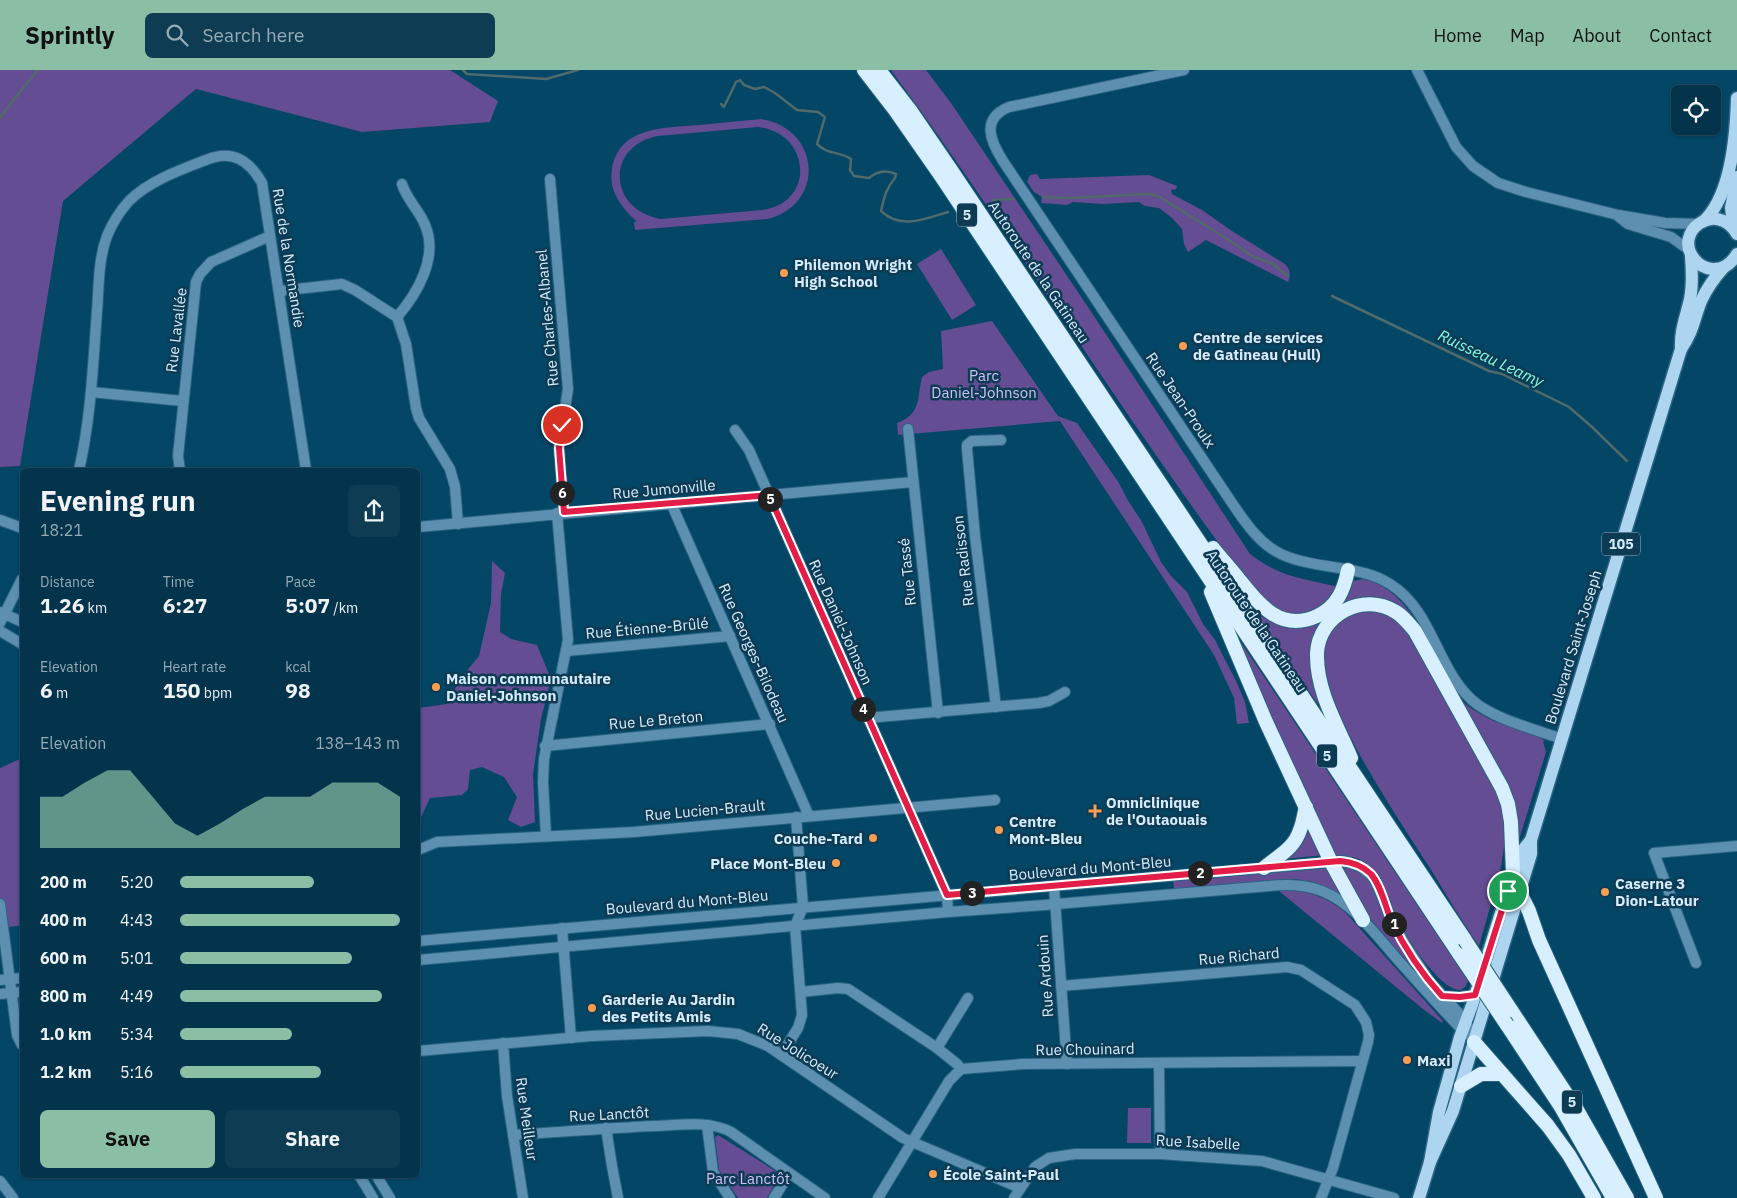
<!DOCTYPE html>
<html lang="en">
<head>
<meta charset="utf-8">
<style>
	:root { --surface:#03344c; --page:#0d3c53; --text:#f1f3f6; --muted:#97aab5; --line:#244f64; --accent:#8abfa5 }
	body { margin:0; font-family:"IBM Plex Sans",sans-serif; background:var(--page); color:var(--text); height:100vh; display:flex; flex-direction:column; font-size:19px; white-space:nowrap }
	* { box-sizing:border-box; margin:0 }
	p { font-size:16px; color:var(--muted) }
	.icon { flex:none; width:28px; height:28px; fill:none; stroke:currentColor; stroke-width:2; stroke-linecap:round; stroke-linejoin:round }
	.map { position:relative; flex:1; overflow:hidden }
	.panel { position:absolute; left:20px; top:398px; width:400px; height:710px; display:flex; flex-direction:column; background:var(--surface); border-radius:8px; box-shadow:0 1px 4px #0004,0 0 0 1px var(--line) }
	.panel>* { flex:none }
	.buttons { position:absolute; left:1671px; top:15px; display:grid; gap:10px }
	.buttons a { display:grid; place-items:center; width:50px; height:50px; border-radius:8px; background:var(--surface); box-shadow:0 1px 4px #0004,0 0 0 1px var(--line); font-size:25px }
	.pin { position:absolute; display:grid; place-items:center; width:42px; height:42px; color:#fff; margin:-21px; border:2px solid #fff; border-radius:50%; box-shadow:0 1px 5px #0007 }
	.km { position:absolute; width:25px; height:25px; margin:-12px; border-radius:50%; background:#222; color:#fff; font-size:14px; line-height:25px; text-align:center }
	.round { display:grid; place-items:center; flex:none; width:52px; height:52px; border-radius:8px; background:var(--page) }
	.headline { display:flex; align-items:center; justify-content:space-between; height:85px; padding:0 20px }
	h1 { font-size:28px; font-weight:800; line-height:38px }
	.metrics { display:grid; grid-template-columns:repeat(3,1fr); gap:8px; height:85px; padding:5px 20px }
	.metrics div { display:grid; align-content:center }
	.metrics b { font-size:21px; font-weight:800 }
	.metrics small { font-size:14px; font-weight:400 }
	.metrics p { font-size:14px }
	.chart { height:140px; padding:10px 20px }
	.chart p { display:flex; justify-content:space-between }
	.chart svg { width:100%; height:90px; margin-top:5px; fill:var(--accent); opacity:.7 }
	.action { display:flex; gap:10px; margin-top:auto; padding:10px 20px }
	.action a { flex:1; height:58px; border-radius:8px; background:var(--accent); color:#111; font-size:20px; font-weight:800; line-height:58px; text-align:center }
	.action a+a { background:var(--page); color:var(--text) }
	ul { padding:0 20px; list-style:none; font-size:16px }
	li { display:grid; grid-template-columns:80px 60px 1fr; align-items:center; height:38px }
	li i { height:12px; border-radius:6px; background:var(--accent) }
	header { display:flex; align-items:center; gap:30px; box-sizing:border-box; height:70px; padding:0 25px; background:var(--accent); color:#111 }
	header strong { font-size:24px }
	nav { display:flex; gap:28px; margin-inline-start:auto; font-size:18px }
	.search { width:350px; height:45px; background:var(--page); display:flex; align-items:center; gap:12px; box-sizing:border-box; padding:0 18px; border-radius:8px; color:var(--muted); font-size:19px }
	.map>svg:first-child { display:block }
	.green { fill:#644d92; fill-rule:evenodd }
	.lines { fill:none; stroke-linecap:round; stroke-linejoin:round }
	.stream { stroke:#516a6a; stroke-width:2.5 }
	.minor-casing { stroke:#2a6481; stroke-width:12 }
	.major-casing { stroke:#2a6481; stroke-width:15 }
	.highway-casing { stroke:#2a6481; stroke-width:16 }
	.minor { stroke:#5d90b0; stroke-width:10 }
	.major { stroke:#aed5f0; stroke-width:12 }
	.highway { stroke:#d7efff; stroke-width:14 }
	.highway-bridge-casing { stroke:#2a6481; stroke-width:16; stroke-linecap:butt }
	.highway-bridge { stroke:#d7efff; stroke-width:14 }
	.route-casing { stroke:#fff; stroke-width:10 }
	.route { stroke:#e11d48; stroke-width:6 }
	.poi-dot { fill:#fb9e51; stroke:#0e3b54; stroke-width:2 }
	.labels { text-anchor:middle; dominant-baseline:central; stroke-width:5; stroke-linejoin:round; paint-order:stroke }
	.shield { fill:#0e3b54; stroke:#99b7ca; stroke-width:1 }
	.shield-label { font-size:14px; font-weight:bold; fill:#d5ecfc }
	.street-label { font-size:15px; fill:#d5ecfc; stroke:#0e3b54 }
	.poi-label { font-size:15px; font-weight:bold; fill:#d5ecfc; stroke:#0e3b54; text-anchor:start }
	.park-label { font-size:15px; fill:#d0c1f8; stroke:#0e3b54 }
	.water-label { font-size:16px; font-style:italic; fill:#82fae0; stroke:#0e3b54 }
</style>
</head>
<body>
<header>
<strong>Sprintly</strong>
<div class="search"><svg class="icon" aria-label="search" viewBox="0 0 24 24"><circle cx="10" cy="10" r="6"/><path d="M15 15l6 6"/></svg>Search here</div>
<nav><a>Home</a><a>Map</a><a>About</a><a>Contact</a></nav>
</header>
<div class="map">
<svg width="1737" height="1128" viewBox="0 0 1737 1128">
	<rect width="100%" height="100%" fill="#044666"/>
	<g class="green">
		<path d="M0,0H450L498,31L490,52L362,62L196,19L63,131L20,396L0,397Z"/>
		<path d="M891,0H926L951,33L1092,243L1250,484C1281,508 1302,508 1338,517C1324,543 1293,552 1268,535C1259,529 1253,517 1246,509C1220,476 1196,442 1172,408C1077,273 989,133 891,0Z"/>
		<path d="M761,49C821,58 826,135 767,149L635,160L634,152H637C622,138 608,121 612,99C619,56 665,58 699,55C720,53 740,51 761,49ZM758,57C811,63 816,133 762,140L661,149C608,140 605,76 658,66Z"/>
		<path d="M1037,104L1040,109L1149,105L1177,116L1176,119L1171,120L1172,124L1202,140L1232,161L1285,194C1290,199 1291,205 1288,212L1206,170L1188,182L1184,174L1182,159L1172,148L1159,138L1145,136L1139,132L1103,134L1073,132L1067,135L1041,133L1042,127L1034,122L1027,112L1030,105Z"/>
		<path d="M941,179L976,235L952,250L917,194Z"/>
		<path d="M992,251L1058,346L1077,353L1119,413L1127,429L1142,452L1161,492L1171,506L1187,522L1203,554L1215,570L1236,611L1245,632L1249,653L1237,654L1234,628L1214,585L1060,351L898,365L897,353C922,344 917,327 922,307L929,302L943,299L941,261Z"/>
		<path d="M492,491L505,503L501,524L500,562L511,569L537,575L551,609L541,649L533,704L535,752L521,757L508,750L517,727L504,707L482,697L470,700L468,719L462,725L430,728L418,754V640L419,638L447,634L460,609L479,586L491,533Z"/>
		<path d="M1363,509C1386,513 1402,531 1415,549L1412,550L1384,532L1324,552L1321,631L1317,633L1259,549L1264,545L1296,555L1350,516L1353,511Z"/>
		<path d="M1365,540C1381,541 1391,546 1403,556L1494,715L1503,739L1506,770L1505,772L1500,802L1479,876C1460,849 1444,820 1426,792C1399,749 1312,624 1324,575C1329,555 1346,545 1365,540Z"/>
		<path d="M1238,568L1468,911L1465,917L1461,920C1451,920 1443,912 1436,905C1420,888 1407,868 1396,848C1380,817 1379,782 1334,786L1235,570Z"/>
		<path d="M1458,626C1478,650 1510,656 1538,666L1545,671L1543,672L1546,682L1518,773Z"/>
		<path d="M22,688V855L3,858L0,834V698Z"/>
		<path d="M1305,752L1324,785L1285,789Z"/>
		<path d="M1338,795L1352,796L1370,809L1415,896L1412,898L1368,846Z"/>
		<path d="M1329,796L1345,826L1342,828L1333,821L1318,814L1296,809L1174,819L1173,810Z"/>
		<path d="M1279,821C1305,819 1325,826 1345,842L1443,951L1442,953L1423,939Z"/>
		<path d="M1128,1038H1151V1073H1127Z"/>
		<path d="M718,1065L777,1102L779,1107L767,1128H738L719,1100L715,1067Z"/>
	</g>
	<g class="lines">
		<g class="stream">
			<path d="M463,0L467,4L546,9L578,0"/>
			<path d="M721,34L724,37L736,12L740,10L744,15L755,19L764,17L775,23L797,40L818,42L825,47L817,74C828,85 839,81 851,89L850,100L854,106L869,108C877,101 885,99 896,104L895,108C886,118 884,128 881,141C901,160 924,149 948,142"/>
			<path d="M0,48L18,24L38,0"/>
			<path d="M1043,127L1070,128L1149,124L1158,126L1232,172L1252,186L1273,194L1288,206"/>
			<path d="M993,130L1014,129"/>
			<path d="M1332,226L1489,301L1502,304L1569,337L1592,357L1627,391"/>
		</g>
		<defs>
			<g id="minor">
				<path d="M1184,0L1009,37C980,49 991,72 1003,91L1232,433C1266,484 1279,489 1339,498C1357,501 1374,504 1390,514C1433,541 1436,597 1472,630C1491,648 1537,660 1562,669"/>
				<path d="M1417,0L1456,77L1473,96L1498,113L1526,122L1618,145L1665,153L1698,154"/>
				<path d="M550,109L568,319L559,378L564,443"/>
				<path d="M1618,146L1628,154L1671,167L1689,180"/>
				<path d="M279,221L342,214L355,220L397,247L406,274L416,338L419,348L450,399L455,417L458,454"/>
				<path d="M397,247C417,224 439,187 425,155C419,140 407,130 402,114"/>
				<path d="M91,322L183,331"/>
				<path d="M908,359L938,643"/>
				<path d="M735,360L749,380L947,825L948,842"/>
				<path d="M79,400C91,348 93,294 97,241C99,217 98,190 107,166C112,154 120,141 129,131C149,111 180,100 206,90C232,79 249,90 262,113L306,400"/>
				<path d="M180,400L178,386L196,212L200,204L211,192L270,166"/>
				<path d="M671,433L809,746"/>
				<path d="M0,450L22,458"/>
				<path d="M418,457L913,412"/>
				<path d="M0,542L22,552"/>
				<path d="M0,553L22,509"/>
				<path d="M0,561L22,574"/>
				<path d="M566,581L730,566"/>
				<path d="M996,637L975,466L967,379V375L972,371L1001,370"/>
				<path d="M867,648L1039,633L1049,631L1065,622"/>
				<path d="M545,676L770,654"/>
				<path d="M546,766L543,712L544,689L568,570L557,443"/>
				<path d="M418,780L437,772L634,762L995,730"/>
				<path d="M1054,817L1067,994"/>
				<path d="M0,834L17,965L22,975"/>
				<path d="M795,856L803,837L796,747"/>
				<path d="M562,858L571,968"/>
				<path d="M418,871L1344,791L1361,797L1374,808L1392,850L1406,876L1430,912L1466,951L1474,972"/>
				<path d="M418,890L948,842L1045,835L1269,816C1287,814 1304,814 1322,821C1354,834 1376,865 1398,890C1420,915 1443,940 1466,964"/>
				<path d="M1696,893L1654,783L1737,776"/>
				<path d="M0,910L22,908"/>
				<path d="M1061,916L1287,897L1301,900L1355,935L1366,952L1369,965L1368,972L1333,1098L1321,1128"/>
				<path d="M801,922L838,918L848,919L937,978L957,994L961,999"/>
				<path d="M0,924L22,922"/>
				<path d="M1442,926L1460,927L1475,925"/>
				<path d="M503,973L507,1026L523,1128"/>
				<path d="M937,978L968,928"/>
				<path d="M418,981L591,966L708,961L738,964L768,976L903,1068L1020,1118"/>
				<path d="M781,985L798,958L802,945L795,856"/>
				<path d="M1159,993L1160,1084"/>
				<path d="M707,1055L713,1102L730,1128"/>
				<path d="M606,1058L612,1096L618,1128"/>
				<path d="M513,1065C561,1062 608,1058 655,1056C680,1055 709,1050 731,1062L825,1128"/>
				<path d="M359,1105L373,1128"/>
				<path d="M376,1105L390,1128"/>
				<path d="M0,1111L13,1128"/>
				<path d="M774,1128L789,1104"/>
				<path d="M878,1128L949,1011L961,999L1023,994L1362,991"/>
				<path d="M1014,1128L1035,1097L1049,1088L1075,1084H1160L1262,1091L1394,1128"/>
			</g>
			<g id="major">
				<path d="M1704,151C1732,124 1736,65 1737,28"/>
				<path d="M1734,159L1731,138L1737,107"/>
				<path d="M1737,164C1717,129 1671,162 1695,190C1699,195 1705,198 1712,199C1723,200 1731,194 1737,184"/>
				<path d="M1681,279C1693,262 1694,249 1701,231C1707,218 1715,207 1724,197"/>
				<path d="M1430,1092L1453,1041L1531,784V770L1681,279C1680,260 1686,247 1690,229C1693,215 1692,200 1691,186"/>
				<path d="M1419,1128L1430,1092L1439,1042L1460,967L1472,935L1513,804L1522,781L1531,770"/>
			</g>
			<g id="highway">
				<path d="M864,0L895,40L941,106L1460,885"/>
				<path d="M879,0L910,40L951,100L1465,870"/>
				<path d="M1213,478C1221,488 1230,498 1238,508C1259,534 1280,563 1317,546C1337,537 1344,520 1348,500"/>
				<path d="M1211,522L1266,652L1331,792L1363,850"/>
				<path d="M1351,688C1337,655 1316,621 1317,583C1319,545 1363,521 1396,542C1404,547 1409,554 1415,561L1502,718L1508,734L1511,752L1513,804"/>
				<path d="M1264,798C1278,786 1294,779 1300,760C1303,753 1304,744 1306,737"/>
				<path d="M1520,823L1529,841L1539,870L1656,1128"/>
				<path d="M1511,940L1577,1040L1627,1128"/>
				<path d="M1507,955L1561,1037L1613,1128"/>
				<path d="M1474,972L1548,1056L1569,1085L1594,1128"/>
				<path d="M1461,1016L1481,1004H1502"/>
			</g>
		</defs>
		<use href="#minor" class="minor-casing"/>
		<use href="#major" class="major-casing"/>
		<use href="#highway" class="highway-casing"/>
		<use href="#minor" class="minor"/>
		<use href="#major" class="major"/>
		<use href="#highway" class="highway"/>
		<defs>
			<g id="highway-bridge">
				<path d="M1465,870L1511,940"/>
				<path d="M1460,885L1507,955"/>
			</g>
		</defs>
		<use href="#highway-bridge" class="highway-bridge-casing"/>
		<use href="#highway-bridge" class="highway-bridge"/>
	</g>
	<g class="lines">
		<defs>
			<path id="route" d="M562,355L559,378L564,442L769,425L947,825L1340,791C1352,792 1362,795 1371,804C1381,816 1385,835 1391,850C1404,877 1422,904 1442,926L1460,927L1475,925L1508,821"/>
		</defs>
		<use href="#route" class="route-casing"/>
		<use href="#route" class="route"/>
	</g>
	<g class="poi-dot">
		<circle cx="784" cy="203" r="5"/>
		<circle cx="1183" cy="276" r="5"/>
		<circle cx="436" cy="617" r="5"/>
		<path d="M1092.5 733.5h5v5h5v5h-5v5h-5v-5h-5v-5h5z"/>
		<circle cx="999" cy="760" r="5"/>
		<circle cx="873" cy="768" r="5"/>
		<circle cx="836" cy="793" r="5"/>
		<circle cx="1605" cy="822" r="5"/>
		<circle cx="592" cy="938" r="5"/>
		<circle cx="1407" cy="990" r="5"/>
		<circle cx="933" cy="1104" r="5"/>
	</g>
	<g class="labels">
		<g class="shield">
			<rect x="957" y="133.5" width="20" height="23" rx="4"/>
			<rect x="1602" y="462.5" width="38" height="23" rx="4"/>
			<rect x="1317" y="674.5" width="20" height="23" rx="4"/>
			<rect x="1562" y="1020.5" width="20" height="23" rx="4"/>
		</g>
		<g class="shield-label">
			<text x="967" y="145">5</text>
			<text x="1621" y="474">105</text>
			<text x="1327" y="686">5</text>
			<text x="1572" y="1032">5</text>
		</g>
		<g class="street-label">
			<text transform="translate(289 188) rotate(81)">Rue de la Normandie</text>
			<text transform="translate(1039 202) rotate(56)">Autoroute de la Gatineau</text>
			<text transform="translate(547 248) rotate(-95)">Rue Charles-Albanel</text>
			<text transform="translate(176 260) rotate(-83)">Rue Lavallée</text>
			<text transform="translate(1181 330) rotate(56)">Rue Jean-Proulx</text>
			<text transform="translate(664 419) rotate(-5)">Rue Jumonville</text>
			<text transform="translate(963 491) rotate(-97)">Rue Radisson</text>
			<text transform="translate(907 502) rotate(-96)">Rue Tassé</text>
			<text transform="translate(1257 551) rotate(56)">Autoroute de la Gatineau</text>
			<text transform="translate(841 552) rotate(66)">Rue Daniel-Johnson</text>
			<text transform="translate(647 558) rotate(-5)">Rue Étienne-Brûlé</text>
			<text transform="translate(1573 577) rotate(-73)">Boulevard Saint-Joseph</text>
			<text transform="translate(754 583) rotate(66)">Rue Georges-Bilodeau</text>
			<text transform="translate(656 650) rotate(-5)">Rue Le Breton</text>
			<text transform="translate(705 740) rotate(-5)">Rue Lucien-Brault</text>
			<text transform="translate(1090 798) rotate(-5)">Boulevard du Mont-Bleu</text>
			<text transform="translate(687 832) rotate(-5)">Boulevard du Mont-Bleu</text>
			<text transform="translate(1239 886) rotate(-5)">Rue Richard</text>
			<text transform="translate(1045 906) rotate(-94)">Rue Ardouin</text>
			<text transform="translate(1085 979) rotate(-1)">Rue Chouinard</text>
			<text transform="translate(798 981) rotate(32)">Rue Jolicoeur</text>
			<text transform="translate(609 1044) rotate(-3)">Rue Lanctôt</text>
			<text transform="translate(527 1049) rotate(82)">Rue Meilleur</text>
			<text transform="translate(1198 1072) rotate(3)">Rue Isabelle</text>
		</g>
		<g class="poi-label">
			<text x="794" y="194">Philemon Wright<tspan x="794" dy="17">High School</tspan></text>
			<text x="1193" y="267">Centre de services<tspan x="1193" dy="17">de Gatineau (Hull)</tspan></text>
			<text x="446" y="608">Maison communautaire<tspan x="446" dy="17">Daniel-Johnson</tspan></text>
			<text x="1106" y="732">Omniclinique<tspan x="1106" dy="17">de l'Outaouais</tspan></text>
			<text x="1009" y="751">Centre<tspan x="1009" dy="17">Mont-Bleu</tspan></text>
			<text x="863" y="768" text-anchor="end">Couche-Tard</text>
			<text x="826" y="793" text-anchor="end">Place Mont-Bleu</text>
			<text x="1615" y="813">Caserne 3<tspan x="1615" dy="17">Dion-Latour</tspan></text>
			<text x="602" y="929">Garderie Au Jardin<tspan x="602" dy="17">des Petits Amis</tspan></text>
			<text x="1417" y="990">Maxi</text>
			<text x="943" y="1104">École Saint-Paul</text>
		</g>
		<g class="park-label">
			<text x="984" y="305">Parc<tspan x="984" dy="17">Daniel-Johnson</tspan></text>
			<text x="748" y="1108">Parc Lanctôt</text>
		</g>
		<g class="water-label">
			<text transform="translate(1491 288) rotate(25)">Ruisseau Leamy</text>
		</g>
	</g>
</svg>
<div class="buttons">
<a><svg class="icon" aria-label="locate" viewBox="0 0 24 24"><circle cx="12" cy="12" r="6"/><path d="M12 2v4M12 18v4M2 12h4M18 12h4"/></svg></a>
</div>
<div class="pin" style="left:1508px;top:821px;background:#1e9e55"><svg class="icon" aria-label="arrive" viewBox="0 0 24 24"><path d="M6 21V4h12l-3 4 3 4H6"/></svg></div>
<div class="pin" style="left:562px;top:355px;background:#d93025"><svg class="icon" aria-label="check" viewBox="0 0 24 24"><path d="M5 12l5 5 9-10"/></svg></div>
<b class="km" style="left:1394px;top:854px">1</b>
<b class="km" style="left:1200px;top:803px">2</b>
<b class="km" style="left:972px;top:823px">3</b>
<b class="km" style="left:863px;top:639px">4</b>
<b class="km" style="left:770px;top:429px">5</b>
<b class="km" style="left:562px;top:423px">6</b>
<section class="panel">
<div class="headline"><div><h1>Evening run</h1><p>18:21</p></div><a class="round"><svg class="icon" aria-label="share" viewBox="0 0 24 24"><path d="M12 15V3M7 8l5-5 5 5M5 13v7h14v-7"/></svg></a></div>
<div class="metrics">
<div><p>Distance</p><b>1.26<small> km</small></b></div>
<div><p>Time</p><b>6:27</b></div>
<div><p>Pace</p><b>5:07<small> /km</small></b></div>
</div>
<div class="metrics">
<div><p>Elevation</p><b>6<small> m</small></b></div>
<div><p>Heart rate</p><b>150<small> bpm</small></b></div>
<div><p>kcal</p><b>98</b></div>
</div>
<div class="chart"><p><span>Elevation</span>138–143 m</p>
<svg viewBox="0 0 160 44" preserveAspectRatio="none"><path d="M0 44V19L10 19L20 12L30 6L40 6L50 19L60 32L70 38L80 32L90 25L100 19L110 19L120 19L130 12L140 12L150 12L160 19V44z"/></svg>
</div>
<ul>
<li><b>200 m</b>5:20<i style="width:61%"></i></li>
<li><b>400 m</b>4:43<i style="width:100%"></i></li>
<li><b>600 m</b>5:01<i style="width:78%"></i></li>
<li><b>800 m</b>4:49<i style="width:92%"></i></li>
<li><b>1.0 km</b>5:34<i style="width:51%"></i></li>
<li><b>1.2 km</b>5:16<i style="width:64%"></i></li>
</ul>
<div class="action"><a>Save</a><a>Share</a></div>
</section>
</div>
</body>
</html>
